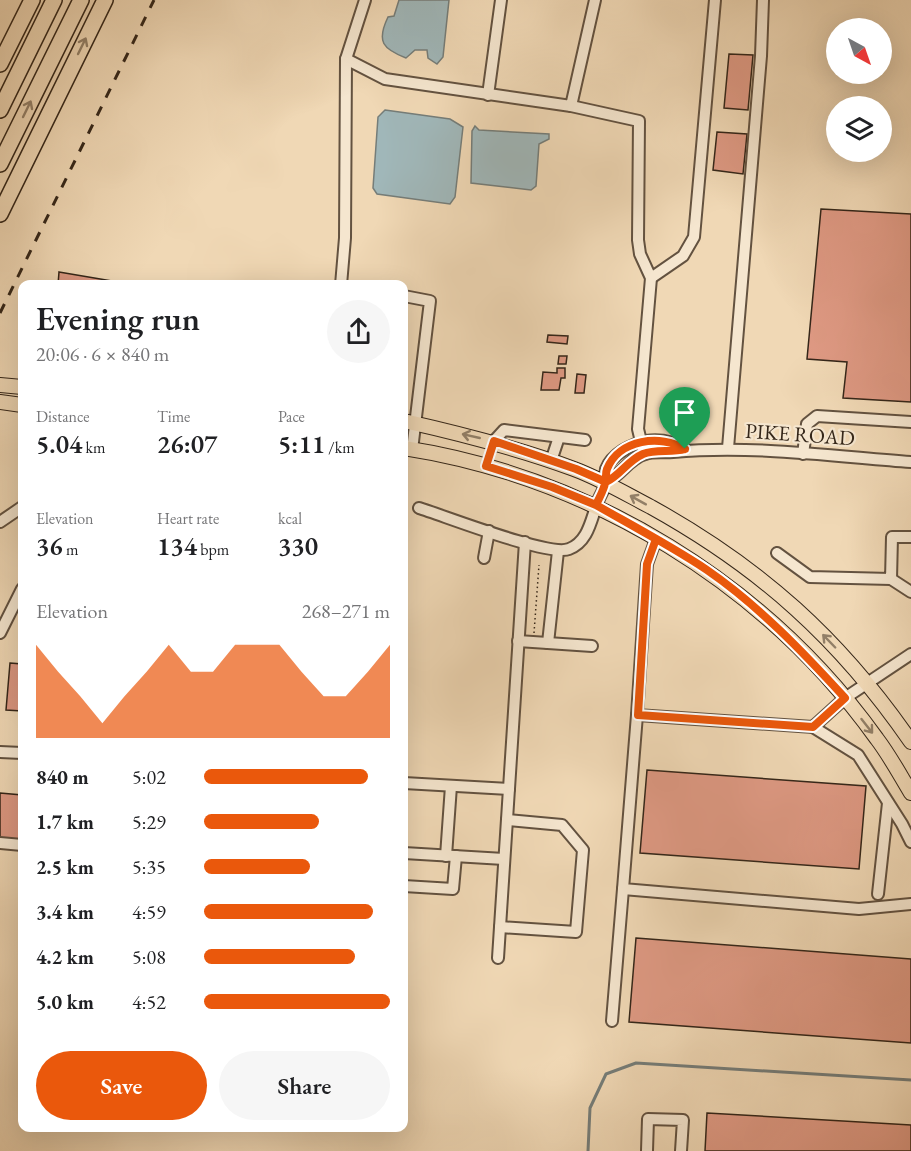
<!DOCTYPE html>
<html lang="en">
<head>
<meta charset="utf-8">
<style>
	:root { --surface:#fff; --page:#f6f6f6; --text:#202124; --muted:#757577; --accent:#ea580c }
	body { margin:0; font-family:"EB Garamond",serif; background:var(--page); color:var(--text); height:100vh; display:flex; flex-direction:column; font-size:22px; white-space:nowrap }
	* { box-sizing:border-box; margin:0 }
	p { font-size:20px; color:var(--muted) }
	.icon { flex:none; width:33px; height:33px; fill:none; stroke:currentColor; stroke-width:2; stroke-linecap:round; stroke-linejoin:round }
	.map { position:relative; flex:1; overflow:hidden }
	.drawer { position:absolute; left:18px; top:280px; width:390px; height:852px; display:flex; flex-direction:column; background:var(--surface); border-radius:12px; box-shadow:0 6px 24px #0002 }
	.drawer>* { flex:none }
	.needle { width:39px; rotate:140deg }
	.tools { position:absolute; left:826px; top:18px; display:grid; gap:12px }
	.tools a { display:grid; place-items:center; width:66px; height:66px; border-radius:50%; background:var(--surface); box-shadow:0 6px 24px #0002; font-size:30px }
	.pin { position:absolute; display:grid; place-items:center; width:51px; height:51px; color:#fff; margin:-62px -26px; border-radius:50% 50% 50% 0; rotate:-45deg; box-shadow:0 0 6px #0007 }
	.pin .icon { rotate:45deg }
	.round { display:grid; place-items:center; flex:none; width:63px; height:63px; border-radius:32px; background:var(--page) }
	.summary { display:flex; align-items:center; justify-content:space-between; height:102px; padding:0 18px }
	h1 { font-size:33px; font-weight:600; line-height:45px }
	.stats { display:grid; grid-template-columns:repeat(3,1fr); gap:9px; height:102px; padding:6px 18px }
	.stats div { display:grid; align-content:center }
	.stats b { font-size:26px; font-weight:600 }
	.stats small { font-size:16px; font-weight:400 }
	.stats p { font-size:16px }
	.chart { height:168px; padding:12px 18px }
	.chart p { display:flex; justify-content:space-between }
	.chart svg { width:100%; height:108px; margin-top:6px; fill:var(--accent); opacity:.7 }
	.button { display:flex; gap:12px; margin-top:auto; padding:12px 18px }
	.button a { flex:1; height:69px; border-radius:36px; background:var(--accent); color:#fff; font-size:24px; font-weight:600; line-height:69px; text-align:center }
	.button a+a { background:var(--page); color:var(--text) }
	ul { padding:0 18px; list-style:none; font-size:20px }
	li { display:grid; grid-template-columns:96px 72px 1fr; align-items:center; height:45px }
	li i { height:15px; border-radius:8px; background:var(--accent) }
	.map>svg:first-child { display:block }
	.water { fill:#a0b7b9; stroke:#757d79; stroke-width:1.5 }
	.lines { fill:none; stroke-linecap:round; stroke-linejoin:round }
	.stream { stroke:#757d79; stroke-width:3 }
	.building { fill:#de9983; stroke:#342619; stroke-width:1.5 }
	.minor-casing { stroke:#635240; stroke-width:14 }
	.major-casing { stroke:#342619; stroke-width:16 }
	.highway-casing { stroke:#342619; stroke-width:18 }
	.path { stroke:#342619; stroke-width:1.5; stroke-dasharray:1.5 3; stroke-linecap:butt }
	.minor { stroke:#f5e6cf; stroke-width:10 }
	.major { stroke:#f0d8b5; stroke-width:14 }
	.highway { stroke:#f0d8b5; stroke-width:15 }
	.rail { stroke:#342619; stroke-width:3; stroke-dasharray:10 10; stroke-linecap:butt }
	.oneway { stroke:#927f67 }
	.route-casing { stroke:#fff; stroke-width:12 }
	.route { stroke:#ea580c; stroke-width:8 }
	.labels { text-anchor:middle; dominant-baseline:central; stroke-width:4.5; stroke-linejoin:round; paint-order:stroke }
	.street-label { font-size:21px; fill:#342619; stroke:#f5e6cf }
</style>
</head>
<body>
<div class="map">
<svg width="911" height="1151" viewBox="0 0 911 1151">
	<rect width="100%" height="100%" fill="#f0d8b5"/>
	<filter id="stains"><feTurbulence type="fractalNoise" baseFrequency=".00333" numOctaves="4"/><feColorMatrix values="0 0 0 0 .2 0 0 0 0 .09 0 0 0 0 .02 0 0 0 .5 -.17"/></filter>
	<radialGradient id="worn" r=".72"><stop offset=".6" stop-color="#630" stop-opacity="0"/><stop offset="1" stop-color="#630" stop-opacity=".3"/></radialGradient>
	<g class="water">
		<path d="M399,0H449L443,57L437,64L428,58L427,50H415L406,58C383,49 376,42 388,17L394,16Z"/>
		<path d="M385,110L450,119L463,127L455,197L450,204L377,194L373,188L378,117Z"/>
		<path d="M475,126L479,130L549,134V139L539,144L536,186L531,190L471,183L472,131Z"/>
	</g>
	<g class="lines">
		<path class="stream" d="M588,1151L590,1108L606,1074L636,1063L911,1080"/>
	</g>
	<g class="building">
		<path d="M729,54L753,55L748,110L724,108Z"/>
		<path d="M717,132L747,134L743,174L713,170Z"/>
		<path d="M821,209L911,214V402L843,398L847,362L807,359Z"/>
		<path d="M59,272L112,281L132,285H58Z"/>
		<path d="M548,335L568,336L567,344L547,342Z"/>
		<path d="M559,356H567L566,364H558Z"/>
		<path d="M557,368H565V378H561L559,390H541L543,372L557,373Z"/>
		<path d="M577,374L586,375L584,393H575Z"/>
		<path d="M10,663L22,664V711L6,710Z"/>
		<path d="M647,770L866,786L859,869L640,853Z"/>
		<path d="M0,793L22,795V841L0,840Z"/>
		<path d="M636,938L911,959V1043L629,1022Z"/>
		<path d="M707,1113L911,1125V1151H705Z"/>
	</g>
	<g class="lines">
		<defs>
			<g id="minor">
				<path d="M346,59L385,79L571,106L595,0"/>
				<path d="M488,95L501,0"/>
				<path d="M571,106L639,121L638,240L640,254L651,278L638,429L644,454"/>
				<path d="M651,278L683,256L694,237L715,0"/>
				<path d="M341,285L345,238L346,59L365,0"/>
				<path d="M404,296L430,301L412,450"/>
				<path d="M494,441L504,430L585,440"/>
				<path d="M728,448L761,56L763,0"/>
				<path d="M803,454L807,424L817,416L911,422"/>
				<path d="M551,461L559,437"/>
				<path d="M606,482C622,475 628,459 645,454C654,451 664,453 673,452C752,445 832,456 911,462"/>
				<path d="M419,508C445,516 549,557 569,549C588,542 591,520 597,504C599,497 604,490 606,483C607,478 605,474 606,469C612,454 631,444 646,441C660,439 674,442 685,449"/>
				<path d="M0,522L22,507"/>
				<path d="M656,539L647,564L637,715L813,727L845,698L911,654"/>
				<path d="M777,553L810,577L891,579L892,537H911"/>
				<path d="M484,558L489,531"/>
				<path d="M891,579L911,592"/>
				<path d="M0,633L22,589"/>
				<path d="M518,641L592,646"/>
				<path d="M548,643L558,551"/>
				<path d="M637,715L623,889L859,909L911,904"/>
				<path d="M813,727L858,755L902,824L911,842"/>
				<path d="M0,752L22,753"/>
				<path d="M404,783L509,789"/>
				<path d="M0,843L22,845"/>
				<path d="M404,853L504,859"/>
				<path d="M446,856L451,786"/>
				<path d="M404,886L453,889L456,856"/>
				<path d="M878,894L888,803"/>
				<path d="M500,927L576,932L583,850L562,825L507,820"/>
				<path d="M498,958L525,542"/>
				<path d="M612,1021L623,889"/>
				<path d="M647,1151L648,1119L683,1120L681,1151"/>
			</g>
			<g id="major">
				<path d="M0,385L22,387"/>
				<path d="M0,402L22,405"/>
				<path d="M404,421C462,434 518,448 574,469C601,479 626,494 651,507C761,568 840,639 911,742"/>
				<path d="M404,448C591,477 766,584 877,739C890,756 900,775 911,793"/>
			</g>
			<g id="highway">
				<path d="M0,64L32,0"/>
				<path d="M0,110L54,0"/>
				<path d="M0,164L81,0"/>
				<path d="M0,214L105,0"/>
			</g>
		</defs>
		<use href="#minor" class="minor-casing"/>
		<use href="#major" class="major-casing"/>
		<use href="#highway" class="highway-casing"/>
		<path class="path" d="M534,633L539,565"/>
		<use href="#minor" class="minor"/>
		<use href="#major" class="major"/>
		<use href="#highway" class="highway"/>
		<path class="rail" d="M0,313L154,0"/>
	</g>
	<defs><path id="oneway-shaft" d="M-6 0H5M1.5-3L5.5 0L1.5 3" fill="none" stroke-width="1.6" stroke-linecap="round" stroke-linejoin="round" transform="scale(1.5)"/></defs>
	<g class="oneway">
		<use href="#oneway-shaft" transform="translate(82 46) rotate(-64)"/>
		<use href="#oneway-shaft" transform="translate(27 109) rotate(-64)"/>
		<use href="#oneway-shaft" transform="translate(471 436) rotate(-167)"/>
		<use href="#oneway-shaft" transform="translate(638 500) rotate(-151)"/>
		<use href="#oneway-shaft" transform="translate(829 641) rotate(-134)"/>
		<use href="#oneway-shaft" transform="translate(867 726) rotate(52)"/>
	</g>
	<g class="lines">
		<defs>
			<path id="route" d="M685,449C672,453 656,449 643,454C627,461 621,475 606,482L576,469L494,441L486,466L552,487L596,505L656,539L647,564L638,715L813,727L845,698C803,652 758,605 707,570C671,546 633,526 596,505C599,498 604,490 605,483C607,478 605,474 607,469C619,439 661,434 685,449"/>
		</defs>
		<use href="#route" class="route-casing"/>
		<use href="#route" class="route"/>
	</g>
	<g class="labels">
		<g class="street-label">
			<text transform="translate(800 434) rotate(4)">PIKE ROAD</text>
		</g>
	</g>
	<rect width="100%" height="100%" filter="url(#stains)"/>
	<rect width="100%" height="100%" fill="url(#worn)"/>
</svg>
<div class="tools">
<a><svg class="needle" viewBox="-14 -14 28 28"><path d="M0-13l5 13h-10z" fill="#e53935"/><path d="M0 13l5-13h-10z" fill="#757577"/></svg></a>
<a><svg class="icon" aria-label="layers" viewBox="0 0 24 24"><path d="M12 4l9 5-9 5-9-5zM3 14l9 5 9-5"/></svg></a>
</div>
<div class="pin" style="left:685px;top:449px;background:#1e9e55"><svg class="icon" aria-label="arrive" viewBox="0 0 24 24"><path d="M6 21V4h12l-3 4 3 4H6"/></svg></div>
<section class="drawer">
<div class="summary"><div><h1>Evening run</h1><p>20:06 · 6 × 840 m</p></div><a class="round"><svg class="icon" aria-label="share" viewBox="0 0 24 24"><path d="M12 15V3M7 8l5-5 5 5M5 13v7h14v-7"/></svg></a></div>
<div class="stats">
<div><p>Distance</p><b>5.04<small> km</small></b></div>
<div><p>Time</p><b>26:07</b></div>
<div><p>Pace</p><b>5:11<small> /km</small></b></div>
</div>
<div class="stats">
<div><p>Elevation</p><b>36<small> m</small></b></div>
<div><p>Heart rate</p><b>134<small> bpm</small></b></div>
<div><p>kcal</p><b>330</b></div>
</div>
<div class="chart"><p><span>Elevation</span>268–271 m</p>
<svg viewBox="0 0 160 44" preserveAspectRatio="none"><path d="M0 44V6L10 17L20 27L30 38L40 27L50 17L60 6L70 17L80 17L90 6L100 6L110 6L120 17L130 27L140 27L150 17L160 6V44z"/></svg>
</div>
<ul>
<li><b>840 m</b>5:02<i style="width:88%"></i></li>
<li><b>1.7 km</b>5:29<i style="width:62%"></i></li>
<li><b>2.5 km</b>5:35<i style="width:57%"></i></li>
<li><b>3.4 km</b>4:59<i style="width:91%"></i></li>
<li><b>4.2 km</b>5:08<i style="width:81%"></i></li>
<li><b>5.0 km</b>4:52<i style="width:100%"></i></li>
</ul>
<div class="button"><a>Save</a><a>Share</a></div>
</section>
</div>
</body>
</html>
